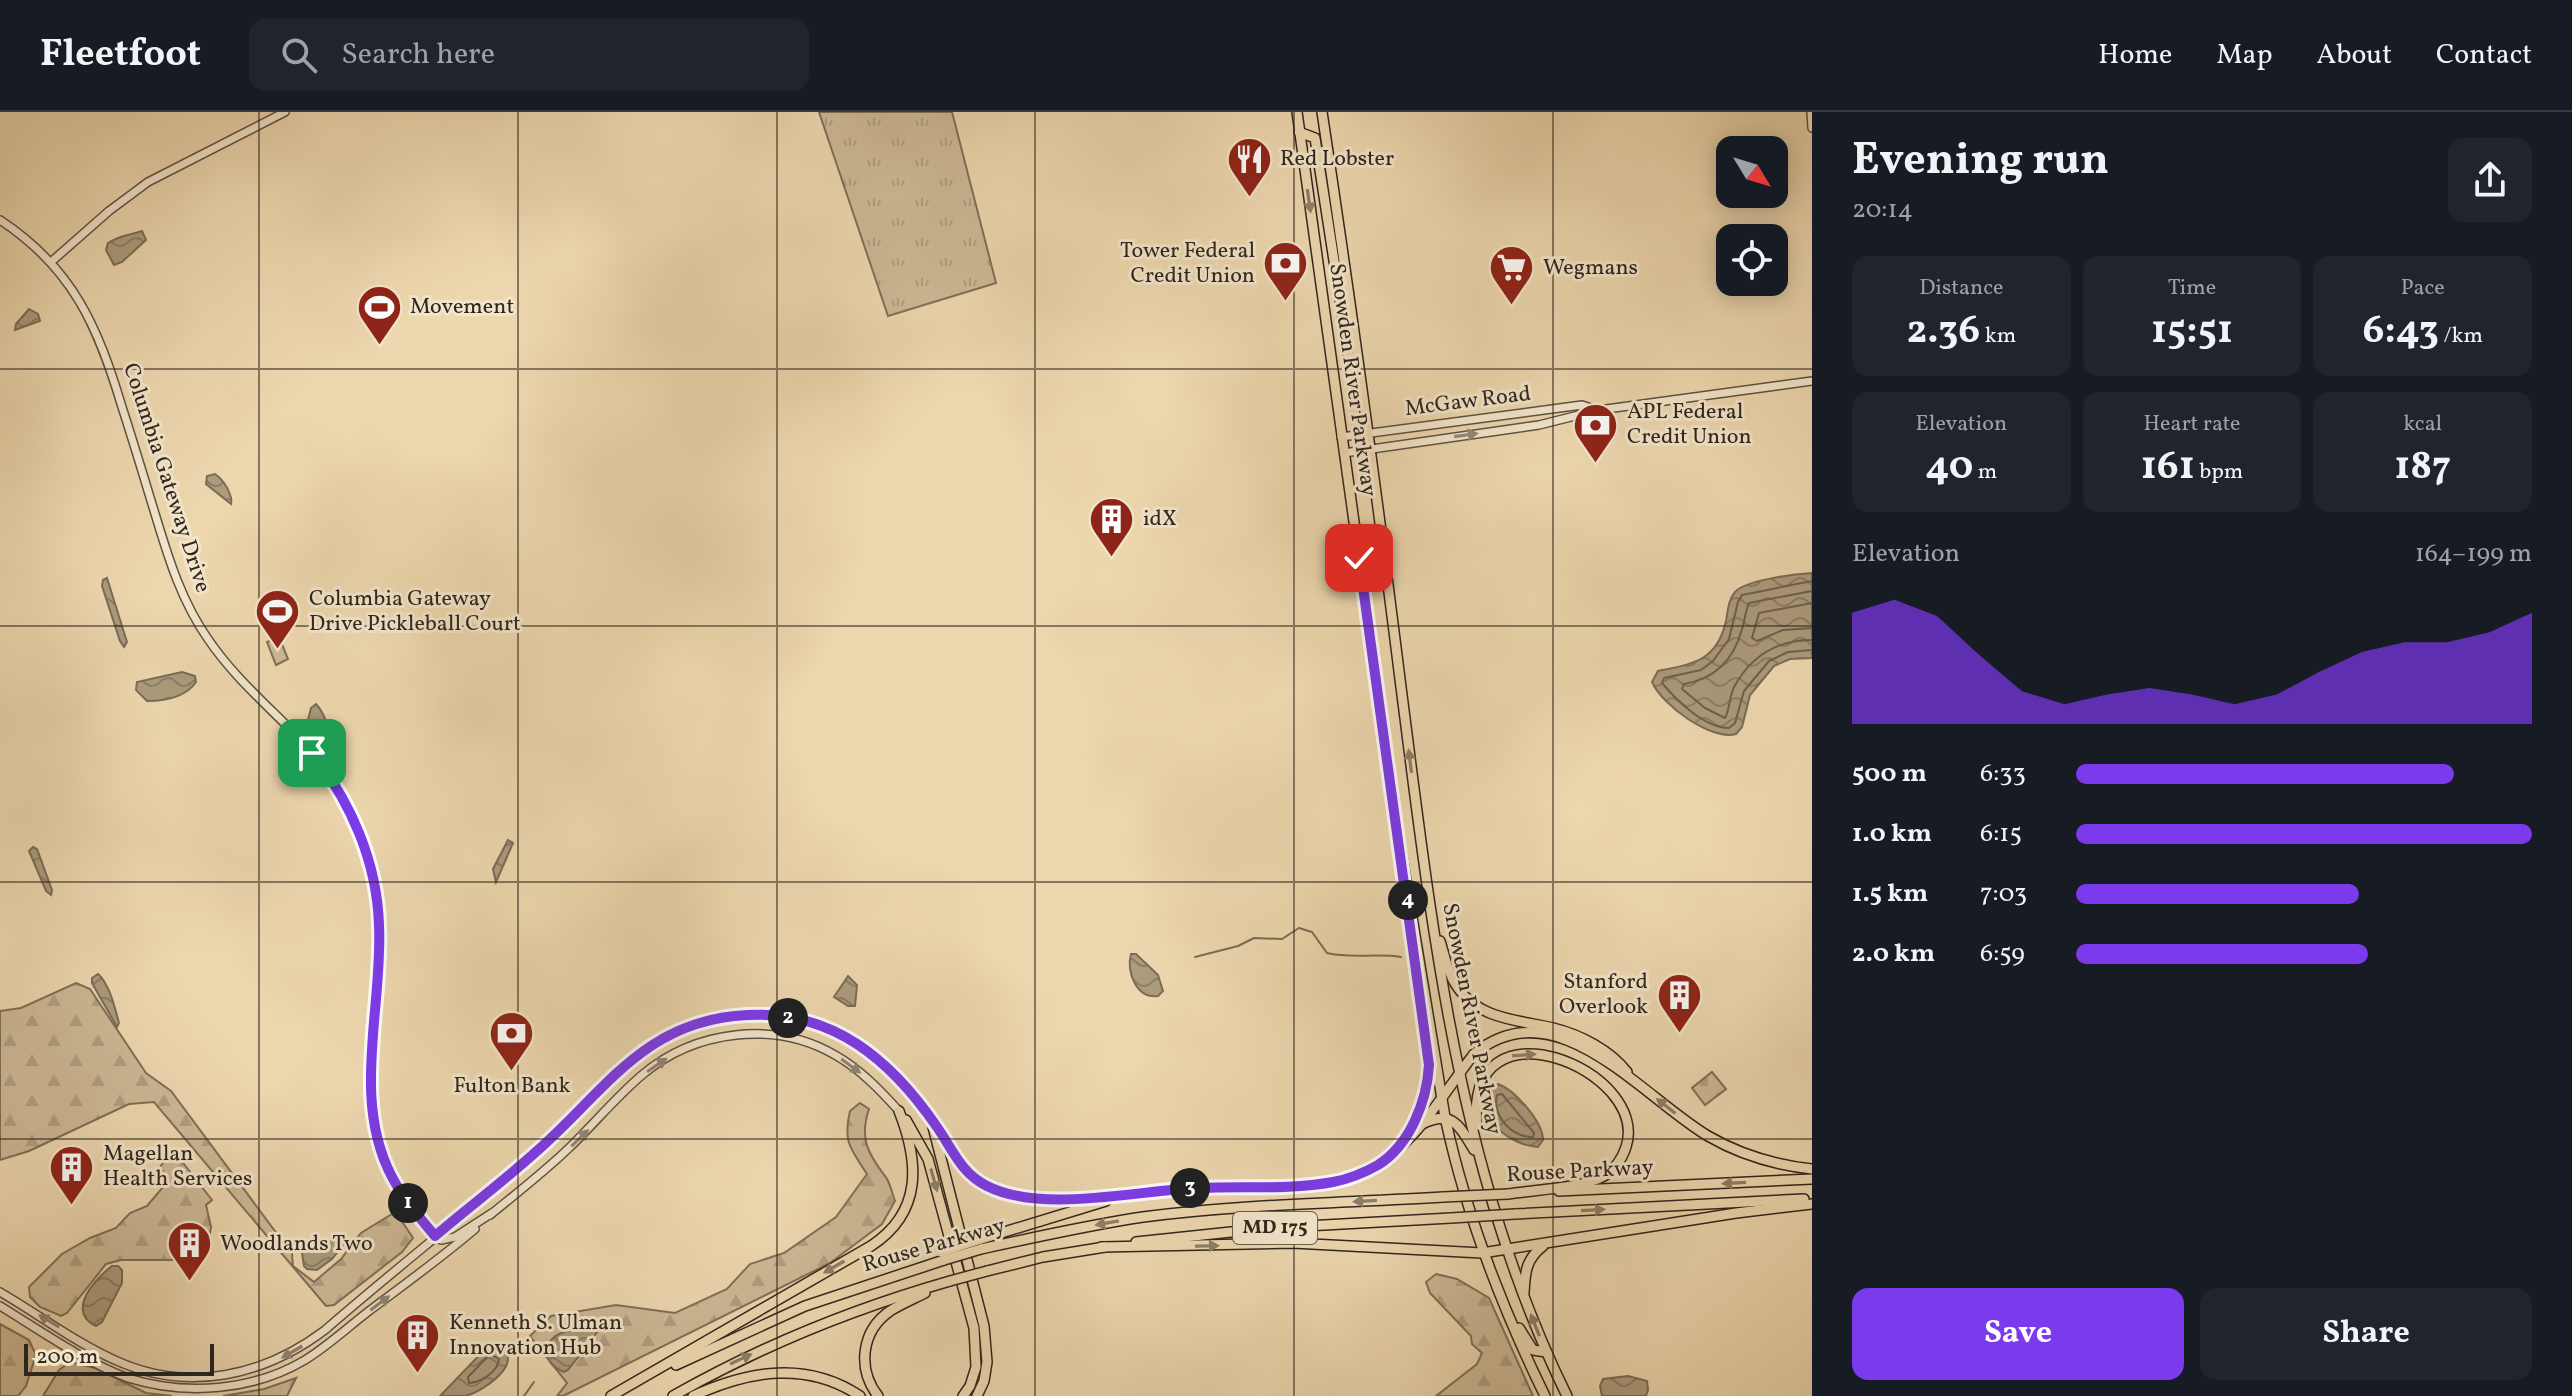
<!DOCTYPE html>
<html lang="en">
<head>
<meta charset="utf-8">
<style>
	:root { --surface:#171b24; --page:#20242c; --text:#f1f3f6; --muted:#9ea1a6; --line:#363941; --accent:#7c3aed }
	body { margin:0; font-family:Vollkorn,serif; background:var(--page); color:var(--text); height:100vh; display:flex; flex-direction:column; font-size:30px; white-space:nowrap }
	* { box-sizing:border-box; margin:0 }
	p { font-size:26px; color:var(--muted) }
	.icon { flex:none; width:44px; height:44px; fill:none; stroke:currentColor; stroke-width:2; stroke-linecap:round; stroke-linejoin:round }
	.map { position:relative; flex:1; overflow:hidden }
	.sheet { display:flex; flex-direction:column; background:var(--surface); width:760px }
	.sheet>* { flex:none }
	.needle { width:52px; rotate:128deg }
	.buttons { position:absolute; left:1716px; top:24px; display:grid; gap:16px }
	.buttons a { display:grid; place-items:center; width:72px; height:72px; border-radius:16px; background:var(--surface); box-shadow:0 4px 20px #0003; font-size:40px }
	.scale { position:absolute; left:24px; bottom:20px; width:190px; box-sizing:border-box; padding-left:8px; border:4px solid #2f261c; border-top:0; font-size:22px; line-height:28px; white-space:nowrap; color:#2f261c; -webkit-text-stroke:6px #f3e5cb; paint-order:stroke }
	.pin { position:absolute; display:grid; place-items:center; width:68px; height:68px; color:#fff; margin:-34px; border-radius:16px; box-shadow:0 4px 12px #0006 }
	.km { position:absolute; width:40px; height:40px; margin:-20px; border-radius:50%; background:#222; color:#fff; font-size:22px; line-height:40px; text-align:center }
	.round { display:grid; place-items:center; flex:none; width:84px; height:84px; border-radius:16px; background:var(--page) }
	.headline { display:flex; align-items:center; justify-content:space-between; height:136px; padding:0 40px }
	h1 { font-size:44px; font-weight:700; line-height:60px }
	.figures { display:grid; grid-template-columns:repeat(3,1fr); gap:12px; height:136px; padding:8px 40px }
	.figures div { display:grid; align-content:center; border-radius:16px; background:var(--page); text-align:center }
	.figures b { font-size:40px; font-weight:700 }
	.figures small { font-size:22px; font-weight:400 }
	.figures p { font-size:22px }
	.chart { height:224px; padding:16px 40px }
	.chart p { display:flex; justify-content:space-between }
	.chart svg { width:100%; height:144px; margin-top:8px; fill:var(--accent); opacity:.7 }
	.cta { display:flex; gap:16px; margin-top:auto; padding:16px 40px }
	.cta a { flex:1; height:92px; border-radius:16px; background:var(--accent); color:#fff; font-size:32px; font-weight:700; line-height:92px; text-align:center }
	.cta a+a { background:var(--page); color:var(--text) }
	ul { padding:0 40px; list-style:none; font-size:26px }
	li { display:grid; grid-template-columns:128px 96px 1fr; align-items:center; height:60px }
	li i { height:20px; border-radius:10px; background:var(--accent) }
	header { display:flex; align-items:center; gap:48px; box-sizing:border-box; height:112px; padding:0 40px; background:var(--surface); border-bottom:2px solid var(--line) }
	header strong { font-size:38px }
	nav { display:flex; gap:44px; margin-inline-start:auto; font-size:28px }
	.search { width:560px; height:72px; background:var(--page); display:flex; align-items:center; gap:20px; box-sizing:border-box; padding:0 28px; border-radius:16px; color:var(--muted); font-size:30px }
	main { display:flex; flex:1; min-height:0 }
	.map>svg:first-child { display:block }
	.grass { fill:url(#grass-tufts); stroke:#7e7059; stroke-width:2 }
	.forest { fill:url(#forest-firs); stroke:#7e7059; stroke-width:2 }
	.cemetery { fill:url(#cemetery-stones); stroke:#7e7059; stroke-width:2 }
	.garden { fill:#cdb996; stroke:#7e7059; stroke-width:2 }
	.water { fill:url(#water-waves); stroke:#7a6c56; stroke-width:2 }
	.lines { fill:none; stroke-linecap:round; stroke-linejoin:round }
	.shore { stroke:#6e604c; stroke-width:2 }
	.stream { stroke:#7a6c56; stroke-width:2 }
	.tertiary-casing { stroke:#5e5241; stroke-width:10 }
	.primary-casing { stroke:#2f261c; stroke-width:12 }
	.tertiary { stroke:#f3e5cb; stroke-width:7 }
	.primary { stroke:#edd7af; stroke-width:9 }
	.primary-bridge-casing { stroke:#2f261c; stroke-width:12; stroke-linecap:butt }
	.primary-bridge { stroke:#edd7af; stroke-width:9 }
	.oneway { fill:#8e7e66 }
	.oneway2 { fill:#918674 }
	.route-casing { stroke:#fff; stroke-width:16 }
	.route { stroke:#7c3aed; stroke-width:10 }
	.grid { fill:none; stroke:#2f261c; stroke-width:2; stroke-opacity:0.55 }
	.labels { text-anchor:middle; dominant-baseline:central; stroke-width:6; stroke-linejoin:round; paint-order:stroke }
	.shield { fill:#f3e5cb; stroke:#6a5f50; stroke-width:2 }
	.shield-label { font-size:20px; font-weight:bold; fill:#2f261c }
	.poi-label { font-size:22px; fill:#2f261c; stroke:#f3e5cb; text-anchor:start }
	.street-label { font-size:22px; fill:#2f261c; stroke:#f3e5cb }
</style>
</head>
<body>
<header>
<strong>Fleetfoot</strong>
<div class="search"><svg class="icon" aria-label="search" viewBox="0 0 24 24"><circle cx="10" cy="10" r="6"/><path d="M15 15l6 6"/></svg>Search here</div>
<nav><a>Home</a><a>Map</a><a>About</a><a>Contact</a></nav>
</header>
<main>
<div class="map">
<svg width="1812" height="1284" viewBox="0 0 1812 1284">
	<defs>
		<pattern id="grass-tufts" width="24" height="20" patternUnits="userSpaceOnUse" patternTransform="scale(2)"><rect width="24" height="20" fill="#cdb996"/><path d="M3 7l-1-3M5 7V3M7 7l1-3M15 17l-1-3M17 17v-4M19 17l1-3" fill="none" stroke="#b09f81"/></pattern>
		<pattern id="forest-firs" width="22" height="20" patternUnits="userSpaceOnUse" patternTransform="scale(2)"><rect width="22" height="20" fill="#cdb996"/><path d="M5 1l3.5 6h-7zM16 11l3.5 6h-7z" fill="#b09f81"/></pattern>
		<pattern id="cemetery-stones" width="16" height="16" patternUnits="userSpaceOnUse" patternTransform="scale(2)"><rect width="16" height="16" fill="#cdb996"/><path d="M2 7V4a2 2 0 0 1 4 0v3zM10 15v-3a2 2 0 0 1 4 0v3z" fill="#b09f81"/></pattern>
		<pattern id="water-waves" width="16" height="10" patternUnits="userSpaceOnUse" patternTransform="scale(2)"><rect width="16" height="10" fill="#ac9b7d"/><path d="M0 5q4-4 8 0t8 0" fill="none" stroke="#8c7e66"/></pattern>
	</defs>
	<rect width="100%" height="100%" fill="#edd7af"/>
	<filter id="stains"><feTurbulence type="fractalNoise" baseFrequency=".0025" numOctaves="4"/><feColorMatrix values="0 0 0 0 .2 0 0 0 0 .09 0 0 0 0 .02 0 0 0 .5 -.17"/></filter>
	<radialGradient id="worn" r=".72"><stop offset=".6" stop-color="#630" stop-opacity="0"/><stop offset="1" stop-color="#630" stop-opacity=".3"/></radialGradient>
	<path class="grass" d="M819,0H952L996,171L888,204Z"/>
	<g class="forest">
		<path d="M76,871L90,877L146,961L171,979L292,1142L293,1154L314,1170L341,1147L361,1121L392,1102L403,1111L413,1126L402,1140L334,1193L326,1194L154,990L129,992L29,1039L0,1048V899L21,896Z"/>
		<path d="M860,991L869,997C859,1026 868,1042 885,1064C890,1070 892,1081 895,1089L882,1112L830,1151L563,1284H557L567,1271L530,1224L551,1204L616,1193L675,1201L727,1177L750,1152L784,1141L836,1105L867,1062C850,1036 843,1030 850,999Z"/>
		<path d="M173,1038L212,1088L206,1093L211,1115L208,1133L185,1148H121L106,1152L67,1201L61,1204L40,1195L30,1185L29,1175L62,1142L90,1126L116,1116L130,1101L147,1094L164,1074L161,1063L163,1059L160,1055Z"/>
		<path d="M1436,1162L1457,1167L1489,1186L1533,1284H1436L1477,1252L1482,1241L1472,1232L1471,1224L1430,1181L1426,1170Z"/>
		<path d="M0,1212L29,1228L36,1243L26,1274L18,1284H0Z"/>
		<path d="M70,1250L95,1256L146,1281L172,1284H43L59,1258Z"/>
		<path d="M296,1266L287,1284H223L264,1277Z"/>
	</g>
	<path class="cemetery" d="M1712,960L1726,977L1705,993L1692,976Z"/>
	<path class="garden" d="M279,525L288,547L276,553L267,530Z"/>
	<g class="water">
		<path d="M142,119L146,128L122,150L114,153L106,138L108,131C123,122 128,124 142,119Z"/>
		<path d="M29,197L38,202L40,209L15,218L16,212Z"/>
		<path d="M215,362C224,368 233,383 231,392L206,372L207,364Z"/>
		<path d="M1812,461V546L1790,547L1774,554L1750,583L1742,615L1736,622C1711,629 1662,593 1652,570L1658,559C1693,552 1717,549 1726,509C1728,499 1728,488 1735,480C1745,468 1796,462 1812,461Z"/>
		<path d="M107,466L127,530L124,535L120,529L102,474L103,468Z"/>
		<path d="M182,560L195,564L196,570C185,586 165,589 147,589L136,578L137,570Z"/>
		<path d="M316,592C326,603 329,618 333,632L330,636L318,626L308,608L311,596Z"/>
		<path d="M508,728L513,731L496,770L493,757Z"/>
		<path d="M33,735L37,737L52,778L51,783L46,779L29,739Z"/>
		<path d="M1136,842L1158,863L1163,879L1158,884C1136,887 1126,859 1131,842Z"/>
		<path d="M98,862C109,871 115,896 119,911L117,915L92,871V866Z"/>
		<path d="M848,864L857,873L855,894H848L834,885Z"/>
		<path d="M1498,972C1515,978 1543,1010 1543,1028L1538,1035C1510,1033 1478,1009 1490,978Z"/>
		<path d="M341,1124L348,1127L332,1147L317,1158L307,1157L304,1154L302,1141L306,1137Z"/>
		<path d="M112,1154H118L122,1158V1171L102,1210L96,1214C66,1199 94,1168 112,1154Z"/>
		<path d="M596,1216L598,1219L595,1223L568,1258L564,1260C542,1252 540,1228 564,1220C573,1216 586,1217 596,1216Z"/>
		<path d="M490,1232C534,1243 486,1279 465,1284C458,1284 447,1284 440,1284Z"/>
		<path d="M1628,1264L1647,1269L1648,1278L1646,1284H1602L1600,1274L1603,1267Z"/>
	</g>
	<g class="lines">
		<g class="shore">
			<path d="M1812,469L1742,483L1738,490L1729,527L1713,549L1701,558L1664,566L1662,571C1677,589 1705,616 1729,616L1735,611L1744,579L1769,549L1788,540L1812,538"/>
			<path d="M1812,479L1749,491C1745,500 1745,508 1742,517C1734,547 1715,567 1684,572L1682,577L1705,596L1725,606C1730,597 1729,585 1734,575C1751,544 1777,528 1812,528"/>
			<path d="M1812,491L1759,501L1752,526L1757,529L1783,518L1812,516"/>
			<path d="M1502,982L1534,1021L1533,1025C1512,1025 1492,1005 1497,983Z"/>
			<path d="M490,1242L499,1247C498,1260 481,1270 469,1271L468,1265Z"/>
		</g>
		<g class="stream">
			<path d="M1195,845L1238,834L1254,826L1282,827L1299,816L1312,820L1327,841C1351,847 1376,841 1401,845"/>
			<path d="M524,1284L534,1270"/>
		</g>
		<defs>
			<g id="tertiary">
				<path d="M1811,0L1812,16"/>
				<path d="M0,108C73,156 98,215 122,295C134,332 145,369 156,405C169,448 182,490 208,527C233,564 267,593 298,625C335,665 362,714 374,768C396,876 339,986 405,1087C415,1101 426,1119 441,1128L455,1125L492,1101"/>
				<path d="M51,150L109,99L148,70L285,0"/>
				<path d="M1341,325L1582,293L1597,298"/>
				<path d="M1344,341L1539,313L1599,298L1812,269"/>
				<path d="M490,1103C517,1081 544,1060 569,1036C594,1012 616,985 642,963C695,918 775,908 835,943C860,957 880,978 899,999"/>
				<path d="M0,1180C38,1202 76,1231 117,1249C189,1281 264,1264 325,1218C395,1157 469,1100 538,1038C574,1006 604,964 643,937C743,869 857,905 925,998"/>
				<path d="M0,1194C41,1219 83,1249 128,1266C186,1284 253,1279 305,1248C328,1234 348,1215 369,1199C405,1172 441,1146 475,1117"/>
			</g>
			<g id="primary">
				<path d="M1297,0L1393,690L1445,1005C1466,1103 1501,1194 1545,1284"/>
				<path d="M1322,0C1351,191 1377,383 1401,575C1432,816 1458,1063 1567,1284"/>
				<path d="M1299,20L1315,26L1350,252L1358,273"/>
				<path d="M1440,829C1445,845 1448,862 1458,876C1480,908 1519,908 1553,916C1581,923 1610,938 1627,960"/>
				<path d="M925,998C946,1027 959,1064 995,1078C1054,1100 1134,1080 1195,1076C1249,1072 1320,1083 1369,1058C1415,1034 1443,981 1474,942C1555,874 1642,985 1708,1024C1739,1042 1775,1053 1812,1057"/>
				<path d="M906,1008L928,1047L974,1216L976,1255L970,1274L963,1284"/>
				<path d="M1422,1012C1453,997 1460,1015 1474,1038"/>
				<path d="M1477,1013C1464,882 1651,958 1626,1035C1622,1047 1614,1058 1604,1064C1584,1076 1532,1078 1508,1082"/>
				<path d="M933,1015L984,1214L987,1250L984,1269L977,1284"/>
				<path d="M1408,1018C1444,959 1420,902 1413,839"/>
				<path d="M1559,1079L1812,1067"/>
				<path d="M1515,1102L1804,1087"/>
				<path d="M978,1128L1106,1089"/>
				<path d="M1136,1130L1269,1116L1451,1106"/>
				<path d="M1101,1135L1293,1131L1482,1141L1736,1101L1812,1092"/>
				<path d="M981,1137C1035,1125 1089,1113 1143,1105C1243,1092 1344,1091 1443,1085"/>
				<path d="M987,1159L1043,1145L1105,1135"/>
				<path d="M1524,1181C1525,1160 1526,1147 1543,1134"/>
				<path d="M1519,1216L1533,1238L1546,1240"/>
				<path d="M676,1253L805,1194L944,1148"/>
				<path d="M611,1284L871,1134C923,1100 919,1050 899,999"/>
				<path d="M673,1284C761,1234 852,1197 950,1169"/>
				<path d="M693,1284C748,1259 806,1248 860,1284"/>
				<path d="M878,1284C857,1257 861,1219 890,1199C901,1192 913,1187 925,1181"/>
			</g>
		</defs>
		<use href="#tertiary" class="tertiary-casing"/>
		<use href="#primary" class="primary-casing"/>
		<use href="#tertiary" class="tertiary"/>
		<use href="#primary" class="primary"/>
		<defs>
			<g id="primary-bridge">
				<path d="M1443,1085L1508,1082"/>
				<path d="M1451,1106L1515,1102"/>
				<path d="M941,1140L978,1128"/>
				<path d="M944,1148L981,1137"/>
				<path d="M950,1169L987,1159"/>
			</g>
		</defs>
		<use href="#primary-bridge" class="primary-bridge-casing"/>
		<use href="#primary-bridge" class="primary-bridge"/>
	</g>
	<defs><path id="oneway-solid" d="M-6-.8H1V-3.2L6.5 0L1 3.2V.8H-6Z" transform="scale(2)"/></defs>
	<g class="oneway">
		<use href="#oneway-solid" transform="translate(1309 89) rotate(82)"/>
		<use href="#oneway-solid" transform="translate(1410 649) rotate(-97)"/>
		<use href="#oneway-solid" transform="translate(1524 943) rotate(-4)"/>
		<use href="#oneway-solid" transform="translate(1666 994) rotate(-142)"/>
		<use href="#oneway-solid" transform="translate(934 1068) rotate(74)"/>
		<use href="#oneway-solid" transform="translate(1734 1071) rotate(177)"/>
		<use href="#oneway-solid" transform="translate(1365 1089) rotate(177)"/>
		<use href="#oneway-solid" transform="translate(1593 1098) rotate(-3)"/>
		<use href="#oneway-solid" transform="translate(1107 1111) rotate(170)"/>
		<use href="#oneway-solid" transform="translate(1207 1134) rotate(-1)"/>
		<use href="#oneway-solid" transform="translate(834 1155) rotate(150)"/>
		<use href="#oneway-solid" transform="translate(1535 1213) rotate(-112)"/>
		<use href="#oneway-solid" transform="translate(741 1247) rotate(-25)"/>
	</g>
	<g class="oneway2">
		<use href="#oneway-solid" transform="translate(1466 323) rotate(-8)"/>
		<use href="#oneway-solid" transform="translate(657 953) rotate(-34)"/>
		<use href="#oneway-solid" transform="translate(851 954) rotate(36)"/>
		<use href="#oneway-solid" transform="translate(580 1026) rotate(-44)"/>
		<use href="#oneway-solid" transform="translate(380 1191) rotate(-37)"/>
		<use href="#oneway-solid" transform="translate(49 1209) rotate(-149)"/>
		<use href="#oneway-solid" transform="translate(292 1240) rotate(150)"/>
	</g>
	<g class="lines">
		<defs>
			<path id="route" d="M312,641C351,690 377,750 379,813C383,896 351,987 392,1065C403,1086 419,1105 435,1124C469,1095 505,1068 538,1038C607,977 645,908 747,903C833,898 891,948 937,1015C953,1038 961,1061 987,1074C1042,1102 1138,1078 1199,1076C1243,1074 1289,1078 1333,1070C1349,1067 1364,1061 1378,1053C1410,1033 1427,989 1429,953L1359,446"/>
		</defs>
		<use href="#route" class="route-casing"/>
		<use href="#route" class="route"/>
	</g>
	<path class="grid" d="M259,0V1284M518,0V1284M777,0V1284M1035,0V1284M1294,0V1284M1553,0V1284M0,257H1812M0,514H1812M0,770H1812M0,1027H1812"/>
	<defs>
		<symbol id="restaurant-pin" viewBox="-11 -11 22 30"><path d="M0 17L-7.5 6A9.5 9.5 0 1 1 7.5 6Z" fill="#8f2418" stroke="#f3e5cb"/><path d="M-5-6h1v4h1v-4h1v4h1v-4h1v5L-1.5 .5V6h-2V.5L-5-1ZM5-6V6H3V1.5H1.5Q1.5-4 5-6Z" fill="#fff"/></symbol>
		<symbol id="bank-pin" viewBox="-11 -11 22 30"><path d="M0 17L-7.5 6A9.5 9.5 0 1 1 7.5 6Z" fill="#8f2418" stroke="#f3e5cb"/><path d="M-6-4H6V4H-6ZM0-2.3a2.3 2.3 0 1 0 0 4.6a2.3 2.3 0 1 0 0-4.6Z" fill="#fff"/></symbol>
		<symbol id="supermarket-pin" viewBox="-11 -11 22 30"><path d="M0 17L-7.5 6A9.5 9.5 0 1 1 7.5 6Z" fill="#8f2418" stroke="#f3e5cb"/><path d="M-6-5.5h2.5l.6 2H6L4.5 2H-2.5L-4.4-4H-6ZM-1.5 3.2a1.3 1.3 0 1 0 .1 0ZM3 3.2a1.3 1.3 0 1 0 .1 0Z" fill="#fff"/></symbol>
		<symbol id="stadium-pin" viewBox="-11 -11 22 30"><path d="M0 17L-7.5 6A9.5 9.5 0 1 1 7.5 6Z" fill="#8f2418" stroke="#f3e5cb"/><path d="M0-5a6.5 5 0 1 0 0 10a6.5 5 0 1 0 0-10ZM-3.5-1.8h7v3.6h-7Z" fill="#fff"/></symbol>
		<symbol id="building-pin" viewBox="-11 -11 22 30"><path d="M0 17L-7.5 6A9.5 9.5 0 1 1 7.5 6Z" fill="#8f2418" stroke="#f3e5cb"/><path d="M-4-6H4V6H1V3H-1V6H-4ZM-2.5-4.3h1.7v1.8h-1.7ZM.8-4.3h1.7v1.8H.8ZM-2.5-1h1.7V.8h-1.7ZM.8-1h1.7V.8H.8Z" fill="#fff"/></symbol>
	</defs>
	<g fill-rule="evenodd">
		<use href="#restaurant-pin" x="1224" y="22" width="51" height="69"/>
		<use href="#bank-pin" x="1260" y="126" width="51" height="69"/>
		<use href="#supermarket-pin" x="1486" y="130" width="51" height="69"/>
		<use href="#stadium-pin" x="354" y="170" width="51" height="69"/>
		<use href="#bank-pin" x="1570" y="288" width="51" height="69"/>
		<use href="#building-pin" x="1086" y="382" width="51" height="69"/>
		<use href="#stadium-pin" x="252" y="474" width="51" height="69"/>
		<use href="#building-pin" x="1654" y="858" width="51" height="69"/>
		<use href="#bank-pin" x="486" y="896" width="51" height="69"/>
		<use href="#building-pin" x="46" y="1030" width="51" height="69"/>
		<use href="#building-pin" x="164" y="1106" width="51" height="69"/>
		<use href="#building-pin" x="392" y="1198" width="51" height="69"/>
	</g>
	<g class="labels">
		<rect class="shield" x="1233" y="1100" width="84" height="32" rx="6"/>
		<g class="shield-label">
			<text x="1275" y="1116">MD 175</text>
		</g>
		<g class="poi-label">
			<text x="1280" y="47">Red Lobster</text>
			<text x="1255" y="139" text-anchor="end">Tower Federal<tspan x="1255" dy="25">Credit Union</tspan></text>
			<text x="1543" y="156">Wegmans</text>
			<text x="410" y="195">Movement</text>
			<text x="1627" y="300">APL Federal<tspan x="1627" dy="25">Credit Union</tspan></text>
			<text x="1143" y="407">idX</text>
			<text x="309" y="487">Columbia Gateway<tspan x="309" dy="25">Drive Pickleball Court</tspan></text>
			<text x="1648" y="870" text-anchor="end">Stanford<tspan x="1648" dy="25">Overlook</tspan></text>
			<text x="512" y="974" text-anchor="middle">Fulton Bank</text>
			<text x="103" y="1042">Magellan<tspan x="103" dy="25">Health Services</tspan></text>
			<text x="220" y="1132">Woodlands Two</text>
			<text x="449" y="1211">Kenneth S. Ulman<tspan x="449" dy="25">Innovation Hub</tspan></text>
		</g>
		<g class="street-label">
			<text transform="translate(1352 268) rotate(82)">Snowden River Parkway</text>
			<text transform="translate(1468 290) rotate(-7)">McGaw Road</text>
			<text transform="translate(166 366) rotate(72)">Columbia Gateway Drive</text>
			<text transform="translate(1471 907) rotate(79)">Snowden River Parkway</text>
			<text transform="translate(1580 1060) rotate(-3)">Rouse Parkway</text>
			<text transform="translate(934 1134) rotate(-16)">Rouse Parkway</text>
		</g>
	</g>
	<rect width="100%" height="100%" filter="url(#stains)"/>
	<rect width="100%" height="100%" fill="url(#worn)"/>
</svg>
<div class="buttons">
<a><svg class="needle" viewBox="-14 -14 28 28"><path d="M0-13l5 13h-10z" fill="#e53935"/><path d="M0 13l5-13h-10z" fill="#9ea1a6"/></svg></a>
<a><svg class="icon" aria-label="locate" viewBox="0 0 24 24"><circle cx="12" cy="12" r="6"/><path d="M12 2v4M12 18v4M2 12h4M18 12h4"/></svg></a>
</div>
<div class="scale">200 m</div>
<div class="pin" style="left:312px;top:641px;background:#1e9e55"><svg class="icon" aria-label="arrive" viewBox="0 0 24 24"><path d="M6 21V4h12l-3 4 3 4H6"/></svg></div>
<div class="pin" style="left:1359px;top:446px;background:#d93025"><svg class="icon" aria-label="check" viewBox="0 0 24 24"><path d="M5 12l5 5 9-10"/></svg></div>
<b class="km" style="left:408px;top:1091px">1</b>
<b class="km" style="left:788px;top:906px">2</b>
<b class="km" style="left:1190px;top:1076px">3</b>
<b class="km" style="left:1408px;top:788px">4</b>
</div>
<section class="sheet">
<div class="headline"><div><h1>Evening run</h1><p>20:14</p></div><a class="round"><svg class="icon" aria-label="share" viewBox="0 0 24 24"><path d="M12 15V3M7 8l5-5 5 5M5 13v7h14v-7"/></svg></a></div>
<div class="figures">
<div><p>Distance</p><b>2.36<small> km</small></b></div>
<div><p>Time</p><b>15:51</b></div>
<div><p>Pace</p><b>6:43<small> /km</small></b></div>
</div>
<div class="figures">
<div><p>Elevation</p><b>40<small> m</small></b></div>
<div><p>Heart rate</p><b>161<small> bpm</small></b></div>
<div><p>kcal</p><b>187</b></div>
</div>
<div class="chart"><p><span>Elevation</span>164–199 m</p>
<svg viewBox="0 0 160 44" preserveAspectRatio="none"><path d="M0 44V10L10 6L20 11L30 23L40 34L50 38L60 35L70 33L80 35L90 38L100 35L110 28L120 22L130 19L140 19L150 16L160 10V44z"/></svg>
</div>
<ul>
<li><b>500 m</b>6:33<i style="width:83%"></i></li>
<li><b>1.0 km</b>6:15<i style="width:100%"></i></li>
<li><b>1.5 km</b>7:03<i style="width:62%"></i></li>
<li><b>2.0 km</b>6:59<i style="width:64%"></i></li>
</ul>
<div class="cta"><a>Save</a><a>Share</a></div>
</section>
</main>
</body>
</html>
